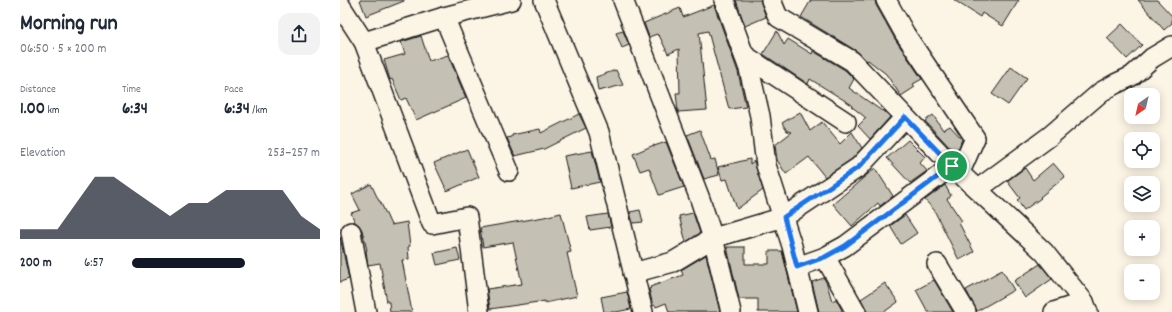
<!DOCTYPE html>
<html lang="en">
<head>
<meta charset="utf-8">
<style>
	:root { --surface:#fff; --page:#f2f2f3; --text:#1f2937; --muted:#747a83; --accent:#111827 }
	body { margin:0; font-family:Dekko,sans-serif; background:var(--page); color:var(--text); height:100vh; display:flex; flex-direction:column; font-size:15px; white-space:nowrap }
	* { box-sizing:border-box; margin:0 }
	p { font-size:13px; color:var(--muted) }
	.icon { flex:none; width:22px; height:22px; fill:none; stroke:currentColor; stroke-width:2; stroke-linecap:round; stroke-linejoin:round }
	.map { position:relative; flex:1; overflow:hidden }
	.side { display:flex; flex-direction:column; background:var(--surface); width:340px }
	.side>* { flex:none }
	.needle { width:26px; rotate:214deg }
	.controls { position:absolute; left:784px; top:88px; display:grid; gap:8px }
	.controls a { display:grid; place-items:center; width:36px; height:36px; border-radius:8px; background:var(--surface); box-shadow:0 2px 10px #0003; font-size:20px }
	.pin { position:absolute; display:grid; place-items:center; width:34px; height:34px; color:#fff; margin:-17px; border:2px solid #fff; border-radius:50%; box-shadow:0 1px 4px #0007 }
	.round { display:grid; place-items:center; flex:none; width:42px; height:42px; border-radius:12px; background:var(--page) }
	.head { display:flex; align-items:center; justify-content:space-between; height:68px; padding:0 20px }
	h1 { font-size:22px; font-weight:700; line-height:30px }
	.stats { display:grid; grid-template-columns:repeat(3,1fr); gap:6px; height:68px; padding:4px 20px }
	.stats div { display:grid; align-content:center }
	.stats b { font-size:17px; font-weight:700 }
	.stats small { font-size:11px; font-weight:400 }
	.stats p { font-size:11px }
	.chart { height:112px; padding:8px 20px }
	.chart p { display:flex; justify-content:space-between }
	.chart svg { width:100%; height:72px; margin-top:4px; fill:var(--accent); opacity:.7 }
	ul { padding:0 20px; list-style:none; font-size:13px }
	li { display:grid; grid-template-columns:64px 48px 1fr; align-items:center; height:30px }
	li i { height:10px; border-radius:5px; background:var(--accent) }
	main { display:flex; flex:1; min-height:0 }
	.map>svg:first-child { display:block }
	.building { fill:#c4c0b3; stroke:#1c1c1c }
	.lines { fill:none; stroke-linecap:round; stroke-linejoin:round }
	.street-casing { stroke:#1c1c1c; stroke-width:22 }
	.street { stroke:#fcf5e5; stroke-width:19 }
	.route-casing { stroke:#fff; stroke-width:8 }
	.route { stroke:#1a73e8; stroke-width:5 }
</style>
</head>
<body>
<main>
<section class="side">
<div class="head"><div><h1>Morning run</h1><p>06:50 · 5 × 200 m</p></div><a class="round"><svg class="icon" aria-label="share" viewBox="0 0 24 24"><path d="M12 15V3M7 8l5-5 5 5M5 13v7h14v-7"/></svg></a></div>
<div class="stats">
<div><p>Distance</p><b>1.00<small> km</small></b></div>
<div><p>Time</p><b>6:34</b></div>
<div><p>Pace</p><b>6:34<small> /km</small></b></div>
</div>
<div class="chart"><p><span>Elevation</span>253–257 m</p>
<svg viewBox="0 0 160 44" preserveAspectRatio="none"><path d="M0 44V38L10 38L20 38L30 22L40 6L50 6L60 14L70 22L80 30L90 22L100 22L110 14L120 14L130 14L140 14L150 30L160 38V44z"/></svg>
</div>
<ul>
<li><b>200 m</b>6:57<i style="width:60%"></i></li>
</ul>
</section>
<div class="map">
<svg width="832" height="312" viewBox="0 0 832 312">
	<rect width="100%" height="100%" fill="#fcf5e5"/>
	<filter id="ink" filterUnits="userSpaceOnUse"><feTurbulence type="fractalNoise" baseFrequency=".025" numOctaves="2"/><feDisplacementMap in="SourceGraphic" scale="8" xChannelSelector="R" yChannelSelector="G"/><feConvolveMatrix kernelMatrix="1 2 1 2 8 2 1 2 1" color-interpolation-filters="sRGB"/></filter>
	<g filter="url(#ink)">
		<g class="building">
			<path d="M20,0H64V1L26,16Z"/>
			<path d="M396,0H420L426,17L405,26Z"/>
			<path d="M471,0H535L536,5L555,39L582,79L573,84L575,87L561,96L546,74L528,60L527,61L518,52L461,17Z"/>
			<path d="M614,0H679L663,26L642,13L640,17Z"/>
			<path d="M798,0H817L832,16V23L824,30Z"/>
			<path d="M374,5L398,72L406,107L389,109L368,31L359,33L367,110L338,112L336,93H340L339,49L328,54L319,35L318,36L317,34L309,37L304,23L340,8L343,17Z"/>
			<path d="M782,24L802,45L787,59L767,38Z"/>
			<path d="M283,31L289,45L282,48L276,33Z"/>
			<path d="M437,31L444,45L448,39L472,54L473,51L505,70L514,79L509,88L542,111L543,110L550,117L530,139L518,126L526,118L511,106L512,105L470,79L468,84L423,54Z"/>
			<path d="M81,36L89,61L108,55L126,98L76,120L66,98L61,100L52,79L50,80L44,60L65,54L61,42Z"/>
			<path d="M671,67L687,78L668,105L652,94Z"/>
			<path d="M276,70L283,85L258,91L256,77Z"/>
			<path d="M460,112L470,131L482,122L500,144L512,132L522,148L512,159L485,177L469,157L446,174L437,160L435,145L452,132L447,131L442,123Z"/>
			<path d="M239,114L246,128L204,149L175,156L167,138L172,137V135L200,129L201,133Z"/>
			<path d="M593,115L603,130L610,126L622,139L619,147L614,152L585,121Z"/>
			<path d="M360,130L371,160L375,159L379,175L364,179L347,135Z"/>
			<path d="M568,140L585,157L580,163L587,171L570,183L547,158Z"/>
			<path d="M326,142L344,187L319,195L309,168L300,171L293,154L314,145V146Z"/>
			<path d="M127,149L139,177L107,191L94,163Z"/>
			<path d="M252,151L260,182L231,188L224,156Z"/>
			<path d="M410,159V164L414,161L423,190L397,209L387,179L382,180L378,167Z"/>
			<path d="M713,163L725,177L700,197L701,198L684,210L677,200L680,198L667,181L685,168L693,180Z"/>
			<path d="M535,168L553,196L540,206L538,203L512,226L493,204Z"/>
			<path d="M31,184L39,201H40L51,225L67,222L70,246L68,247L69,259L62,260L72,312H50L49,302H47L40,263L28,265L26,251L27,250L22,230L19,225L15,222L11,213L20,210L12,194Z"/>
			<path d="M605,185L611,196L607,199L622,221L619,223L634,252L619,260L595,212V211L585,200Z"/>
			<path d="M300,210L303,222L293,223L290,212Z"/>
			<path d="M221,213L231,252L227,253L237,296L205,303V301L150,309L147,289L182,284L173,242L143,247L140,228L204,217Z"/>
			<path d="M353,213L360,233L346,242L339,216Z"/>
			<path d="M268,214L271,227L250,230L247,217Z"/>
			<path d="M565,215L577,233L561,244L550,226Z"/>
			<path d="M0,237L9,279L0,282Z"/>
			<path d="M387,247H405V264H429V251H442L457,312H418V299H399Z"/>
			<path d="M117,248L120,260L97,265L94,253Z"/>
			<path d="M366,255L380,312H329L326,303L316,307L315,305L313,306L309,289L311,288L310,287L343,275L341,270Z"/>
			<path d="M700,264L712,279L685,298L674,281Z"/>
			<path d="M662,270L674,290L637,311L626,290Z"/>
			<path d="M484,278L487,284L492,301L496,299L502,310L501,312H479L472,282Z"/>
			<path d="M594,280L613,312H588L576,290Z"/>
			<path d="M545,283L558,302L544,312H527L521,299Z"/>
			<path d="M287,292L291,309L276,312H264L261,297Z"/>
		</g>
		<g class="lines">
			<defs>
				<g id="street">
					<path d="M204,0L259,132L303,312"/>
					<path d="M283,0L360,199L373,238L391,312"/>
					<path d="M384,0L409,69L420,116L426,165L452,246L468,312"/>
					<path d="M431,0L438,17L512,61L612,166L704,252L744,302L748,312"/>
					<path d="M546,0L565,34L635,138L620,172"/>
					<path d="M0,5L24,42L92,224L127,217L139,312"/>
					<path d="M104,17L169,171"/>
					<path d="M24,42L104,17L171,0"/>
					<path d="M404,55L506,122"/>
					<path d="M638,189L710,136L761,92L775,84L792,76L812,58L832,46"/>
					<path d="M11,232L26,312"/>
					<path d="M485,257L516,312"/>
					<path d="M597,264L626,312"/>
					<path d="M457,267L485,257L505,246L612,166"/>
					<path d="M293,273L333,262L373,238L444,217L519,167L565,117"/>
					<path d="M714,312L744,302"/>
				</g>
			</defs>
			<use href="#street" class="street-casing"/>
			<use href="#street" class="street"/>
		</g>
	</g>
	<g class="lines" filter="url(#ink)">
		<defs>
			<path id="route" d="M565,117L612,166L505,246L485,257L457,267L444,217L519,167Z"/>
		</defs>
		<use href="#route" class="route-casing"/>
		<use href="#route" class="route"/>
	</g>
</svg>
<div class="controls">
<a><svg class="needle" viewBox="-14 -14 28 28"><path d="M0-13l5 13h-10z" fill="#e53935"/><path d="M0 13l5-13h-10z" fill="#747a83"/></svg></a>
<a><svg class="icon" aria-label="locate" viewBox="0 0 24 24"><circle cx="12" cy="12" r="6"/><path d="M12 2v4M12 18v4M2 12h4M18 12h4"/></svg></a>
<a><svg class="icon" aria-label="layers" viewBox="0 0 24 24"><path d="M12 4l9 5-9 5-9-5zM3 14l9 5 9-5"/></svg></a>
<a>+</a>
<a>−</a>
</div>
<div class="pin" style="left:612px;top:166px;background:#1e9e55"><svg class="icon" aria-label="arrive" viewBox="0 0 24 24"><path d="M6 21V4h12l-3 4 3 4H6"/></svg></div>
</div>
</main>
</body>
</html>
